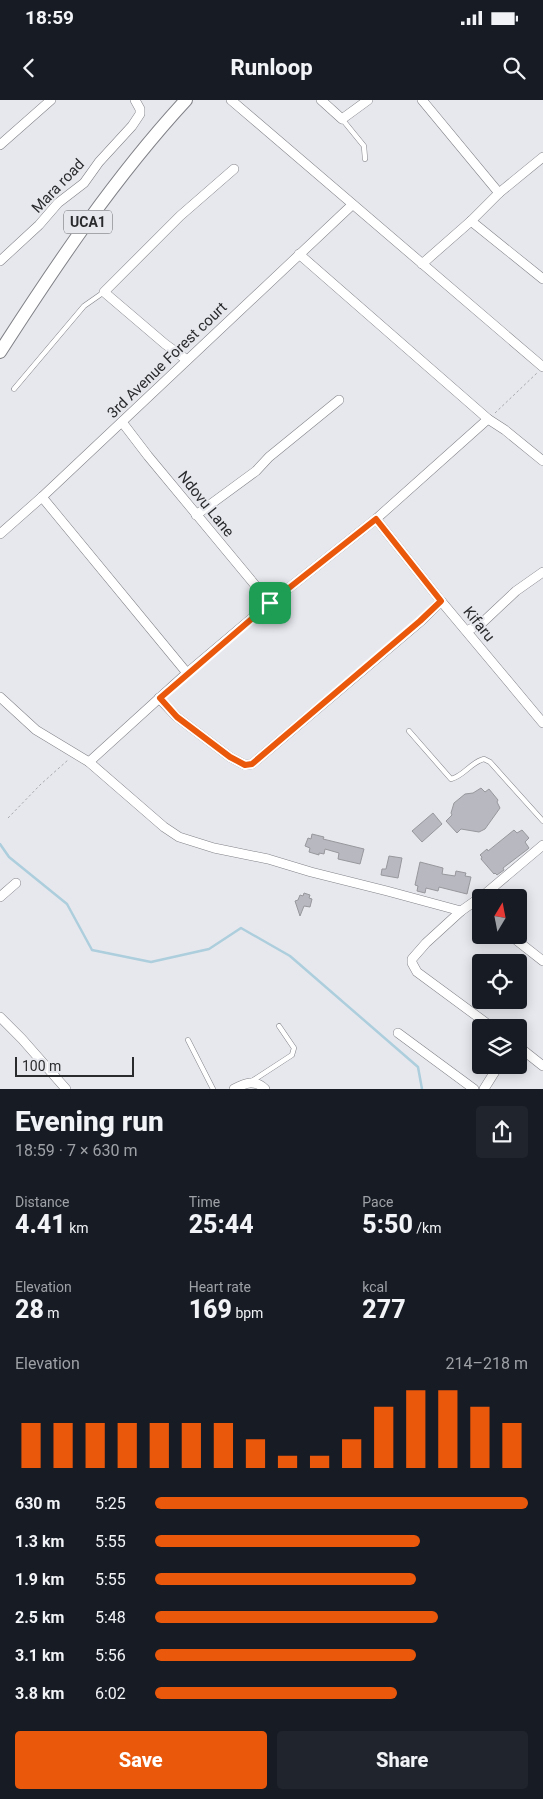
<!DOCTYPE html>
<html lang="en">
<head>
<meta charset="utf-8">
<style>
	:root { --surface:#171b24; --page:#20242c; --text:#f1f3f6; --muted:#9ea1a6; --accent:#ea580c }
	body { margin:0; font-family:Roboto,sans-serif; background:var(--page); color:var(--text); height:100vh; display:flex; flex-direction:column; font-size:19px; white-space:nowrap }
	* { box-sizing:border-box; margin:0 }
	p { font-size:16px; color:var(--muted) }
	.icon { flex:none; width:28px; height:28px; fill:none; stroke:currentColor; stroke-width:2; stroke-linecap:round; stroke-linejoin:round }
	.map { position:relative; height:989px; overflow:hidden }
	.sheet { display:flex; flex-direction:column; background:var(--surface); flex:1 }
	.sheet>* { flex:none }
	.needle { width:32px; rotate:10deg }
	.buttons { position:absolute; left:472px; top:789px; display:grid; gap:10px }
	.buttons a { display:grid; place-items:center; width:55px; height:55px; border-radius:5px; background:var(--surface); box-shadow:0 2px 12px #0003; font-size:25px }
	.scale { position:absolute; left:15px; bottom:12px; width:119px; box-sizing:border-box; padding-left:5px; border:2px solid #2a2b2d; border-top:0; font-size:14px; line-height:18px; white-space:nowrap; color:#2a2b2d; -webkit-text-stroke:4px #e7e8ee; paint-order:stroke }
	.pin { position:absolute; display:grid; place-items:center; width:42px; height:42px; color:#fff; margin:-21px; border-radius:10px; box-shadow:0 2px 8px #0006 }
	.round { display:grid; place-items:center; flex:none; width:52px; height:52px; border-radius:5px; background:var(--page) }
	.head { display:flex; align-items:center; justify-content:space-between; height:85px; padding:0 15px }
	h1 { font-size:28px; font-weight:800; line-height:38px }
	.stats { display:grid; grid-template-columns:repeat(3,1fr); gap:8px; height:85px; padding:5px 15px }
	.stats div { display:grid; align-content:center }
	.stats b { font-size:25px; font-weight:800 }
	.stats small { font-size:14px; font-weight:400 }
	.stats p { font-size:14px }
	.chart { height:140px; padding:10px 15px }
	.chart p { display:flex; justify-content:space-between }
	.chart svg { width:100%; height:90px; margin-top:5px; stroke:var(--accent); stroke-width:6 }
	.action { display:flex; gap:10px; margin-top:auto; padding:10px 15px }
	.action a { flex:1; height:58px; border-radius:5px; background:var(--accent); color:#fff; font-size:20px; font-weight:800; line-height:58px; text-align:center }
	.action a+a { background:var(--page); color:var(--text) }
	ul { padding:0 15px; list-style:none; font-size:16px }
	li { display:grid; grid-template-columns:80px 60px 1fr; align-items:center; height:38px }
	li i { height:12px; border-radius:6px; background:var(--accent) }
	.status { display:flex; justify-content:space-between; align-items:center; height:35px; padding:0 25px; background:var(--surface); direction:ltr }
	.status svg { height:14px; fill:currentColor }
	header { display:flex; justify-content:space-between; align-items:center; height:65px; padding:0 15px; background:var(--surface); font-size:22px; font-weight:800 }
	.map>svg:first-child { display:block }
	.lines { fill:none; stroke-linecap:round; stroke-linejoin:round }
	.stream { stroke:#adcedc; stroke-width:2.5 }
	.building { fill:#b8b9c0; stroke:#97979d }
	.lane-casing { stroke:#818288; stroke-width:5.5 }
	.street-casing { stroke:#818288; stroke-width:10 }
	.primary-casing { stroke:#818288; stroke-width:14 }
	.path { stroke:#a8a9ad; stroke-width:1; stroke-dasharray:2.5 2.5; stroke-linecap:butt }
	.lane { stroke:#fff; stroke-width:4.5 }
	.street { stroke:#fff; stroke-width:9 }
	.primary { stroke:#fff; stroke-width:12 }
	.route-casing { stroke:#fff; stroke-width:10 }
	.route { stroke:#ea580c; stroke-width:6 }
	.labels { text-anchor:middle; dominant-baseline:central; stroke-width:4; stroke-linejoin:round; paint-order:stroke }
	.shield { fill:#e7e8ee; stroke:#636467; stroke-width:1 }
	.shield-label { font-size:14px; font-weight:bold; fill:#2a2b2d }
	.street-label { font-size:15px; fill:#2a2b2d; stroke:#e7e8ee }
</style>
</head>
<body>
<div class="status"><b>18:59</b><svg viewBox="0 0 49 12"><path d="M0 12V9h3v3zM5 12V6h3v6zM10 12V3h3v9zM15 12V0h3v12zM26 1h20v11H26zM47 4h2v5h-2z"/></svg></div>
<header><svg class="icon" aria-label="back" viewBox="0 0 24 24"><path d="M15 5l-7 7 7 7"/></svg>Runloop<svg class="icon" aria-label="search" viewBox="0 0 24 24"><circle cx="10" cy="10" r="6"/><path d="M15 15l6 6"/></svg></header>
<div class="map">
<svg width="543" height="989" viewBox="0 0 543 989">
	<rect width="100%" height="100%" fill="#e7e8ee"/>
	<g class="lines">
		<path class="stream" d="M0,744L9,757L67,804L92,850L151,862L209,849L241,828L290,856L418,967L422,989"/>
	</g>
	<g class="building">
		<path d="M481,688L485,692L489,689L498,700L497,702L500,708L485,729L479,732L461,729L457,733L446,721L452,715L451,713L454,703L465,694L473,693Z"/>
		<path d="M433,713L442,724L422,742L412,731Z"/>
		<path d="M514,730L517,733L522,730L529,738L525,742L529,748L528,749L503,768L504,770L497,775L495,773L494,774L481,759L482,757L480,755L487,749L488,751Z"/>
		<path d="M312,734L324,737L323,739L364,749L360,764L338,759L339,753L325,749L324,754L319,753V755L309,752L310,748L305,746L308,738L311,739Z"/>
		<path d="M389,756L402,758L398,778L381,775L382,769H386Z"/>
		<path d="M420,762L443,768L442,774L455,776L456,771L466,773L465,776L471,777L467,794L439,787L438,791L426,788L425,793L417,791L418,786L415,785Z"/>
		<path d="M304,793L310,795L309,798L312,799L310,807L304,806L300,816L295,801L298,800L300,795L303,796Z"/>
	</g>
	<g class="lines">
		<defs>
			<g id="lane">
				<path d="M342,19L364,46L365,59"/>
				<path d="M14,289L84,206L104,192"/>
				<path d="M409,631L451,679C464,676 471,662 484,659L490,662L543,721"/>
				<path d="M188,940L213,989"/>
				<path d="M252,981L292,955L294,948L279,926"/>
			</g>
			<g id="street">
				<path d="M231,0L543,267"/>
				<path d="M321,0L342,19L368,0"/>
				<path d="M422,0L499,93"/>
				<path d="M0,45L51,0"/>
				<path d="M471,121L543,179"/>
				<path d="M299,154L488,319L505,330L543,361"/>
				<path d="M0,161L39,125L58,103L84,83L99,62L132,26L140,14V9L135,0"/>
				<path d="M422,164L471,121L499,93L543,57"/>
				<path d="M187,260L165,244L104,192L180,116L234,69"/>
				<path d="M122,322L148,356L270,503"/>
				<path d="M42,397L187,573"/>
				<path d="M196,415L256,371L269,357L339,300"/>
				<path d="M376,419L441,501L543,623"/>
				<path d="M0,434L42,397L352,105"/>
				<path d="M467,531L483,522L516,491L543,472"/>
				<path d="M0,597L36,630L89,662L164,727L179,737L214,748L268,759L311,772L387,791L461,811"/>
				<path d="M159,598L177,617L230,657L245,665L252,664L421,521L441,501"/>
				<path d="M89,662L187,573L270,503L376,419L488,319"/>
				<path d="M0,797L16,783"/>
				<path d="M510,835L543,861"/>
				<path d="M0,917L22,939L66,989"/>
				<path d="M493,928L417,872L412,863V859L426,843L461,811L485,794L543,745"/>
				<path d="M398,933L474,989"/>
				<path d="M519,947L543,966"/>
				<path d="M234,989C245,983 255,979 265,989"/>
				<path d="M484,989L499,965"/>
			</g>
			<path id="primary" d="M0,252C56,165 115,77 186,0"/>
		</defs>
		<use href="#lane" class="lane-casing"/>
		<use href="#street" class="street-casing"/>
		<use href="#primary" class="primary-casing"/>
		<g class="path">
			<path d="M495,313L537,273"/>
			<path d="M8,718L41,684L68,660"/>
		</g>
		<use href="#lane" class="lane"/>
		<use href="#street" class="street"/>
		<use href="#primary" class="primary"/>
	</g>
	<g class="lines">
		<defs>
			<path id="route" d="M376,419L441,501L420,521L252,664L245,665L230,657L177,617L160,598L270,503Z"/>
		</defs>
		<use href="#route" class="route-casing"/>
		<use href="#route" class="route"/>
	</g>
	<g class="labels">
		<rect class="shield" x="64" y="110.5" width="48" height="23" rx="4"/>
		<g class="shield-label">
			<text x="88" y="122">UCA1</text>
		</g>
		<g class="street-label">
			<text transform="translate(58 86) rotate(-46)">Mara road</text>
			<text transform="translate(167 260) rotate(-44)">3rd Avenue Forest court</text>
			<text transform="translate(206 404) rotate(51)">Ndovu Lane</text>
			<text transform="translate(479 524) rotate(51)">Kifaru</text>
		</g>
	</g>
</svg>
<div class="buttons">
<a><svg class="needle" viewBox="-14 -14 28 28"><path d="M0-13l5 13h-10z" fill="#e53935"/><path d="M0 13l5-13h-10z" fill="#9ea1a6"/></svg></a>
<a><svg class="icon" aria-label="locate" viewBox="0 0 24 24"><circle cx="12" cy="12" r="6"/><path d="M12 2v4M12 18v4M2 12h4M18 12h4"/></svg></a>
<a><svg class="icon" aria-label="layers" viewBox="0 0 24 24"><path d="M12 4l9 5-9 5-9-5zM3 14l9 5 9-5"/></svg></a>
</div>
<div class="scale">100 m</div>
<div class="pin" style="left:270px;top:503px;background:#1e9e55"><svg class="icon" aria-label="arrive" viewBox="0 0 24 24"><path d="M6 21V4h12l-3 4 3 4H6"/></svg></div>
</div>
<section class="sheet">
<div class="head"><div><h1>Evening run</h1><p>18:59 · 7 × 630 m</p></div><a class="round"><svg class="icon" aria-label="share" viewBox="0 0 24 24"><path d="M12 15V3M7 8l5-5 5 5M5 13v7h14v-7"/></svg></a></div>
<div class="stats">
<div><p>Distance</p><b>4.41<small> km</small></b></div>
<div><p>Time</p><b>25:44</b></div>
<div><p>Pace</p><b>5:50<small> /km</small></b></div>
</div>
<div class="stats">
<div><p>Elevation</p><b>28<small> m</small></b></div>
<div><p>Heart rate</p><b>169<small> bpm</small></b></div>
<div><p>kcal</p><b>277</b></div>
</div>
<div class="chart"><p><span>Elevation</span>214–218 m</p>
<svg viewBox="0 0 160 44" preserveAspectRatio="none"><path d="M5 44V22M15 44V22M25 44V22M35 44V22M45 44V22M55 44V22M65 44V22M75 44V30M85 44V38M95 44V38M105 44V30M115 44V14M125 44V6M135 44V6M145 44V14M155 44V22"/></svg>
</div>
<ul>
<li><b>630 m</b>5:25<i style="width:100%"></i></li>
<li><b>1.3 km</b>5:55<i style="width:71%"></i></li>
<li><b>1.9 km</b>5:55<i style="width:70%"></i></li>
<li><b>2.5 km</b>5:48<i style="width:76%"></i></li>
<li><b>3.1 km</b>5:56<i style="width:70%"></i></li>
<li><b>3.8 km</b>6:02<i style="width:65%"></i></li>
</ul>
<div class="action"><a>Save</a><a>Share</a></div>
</section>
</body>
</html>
